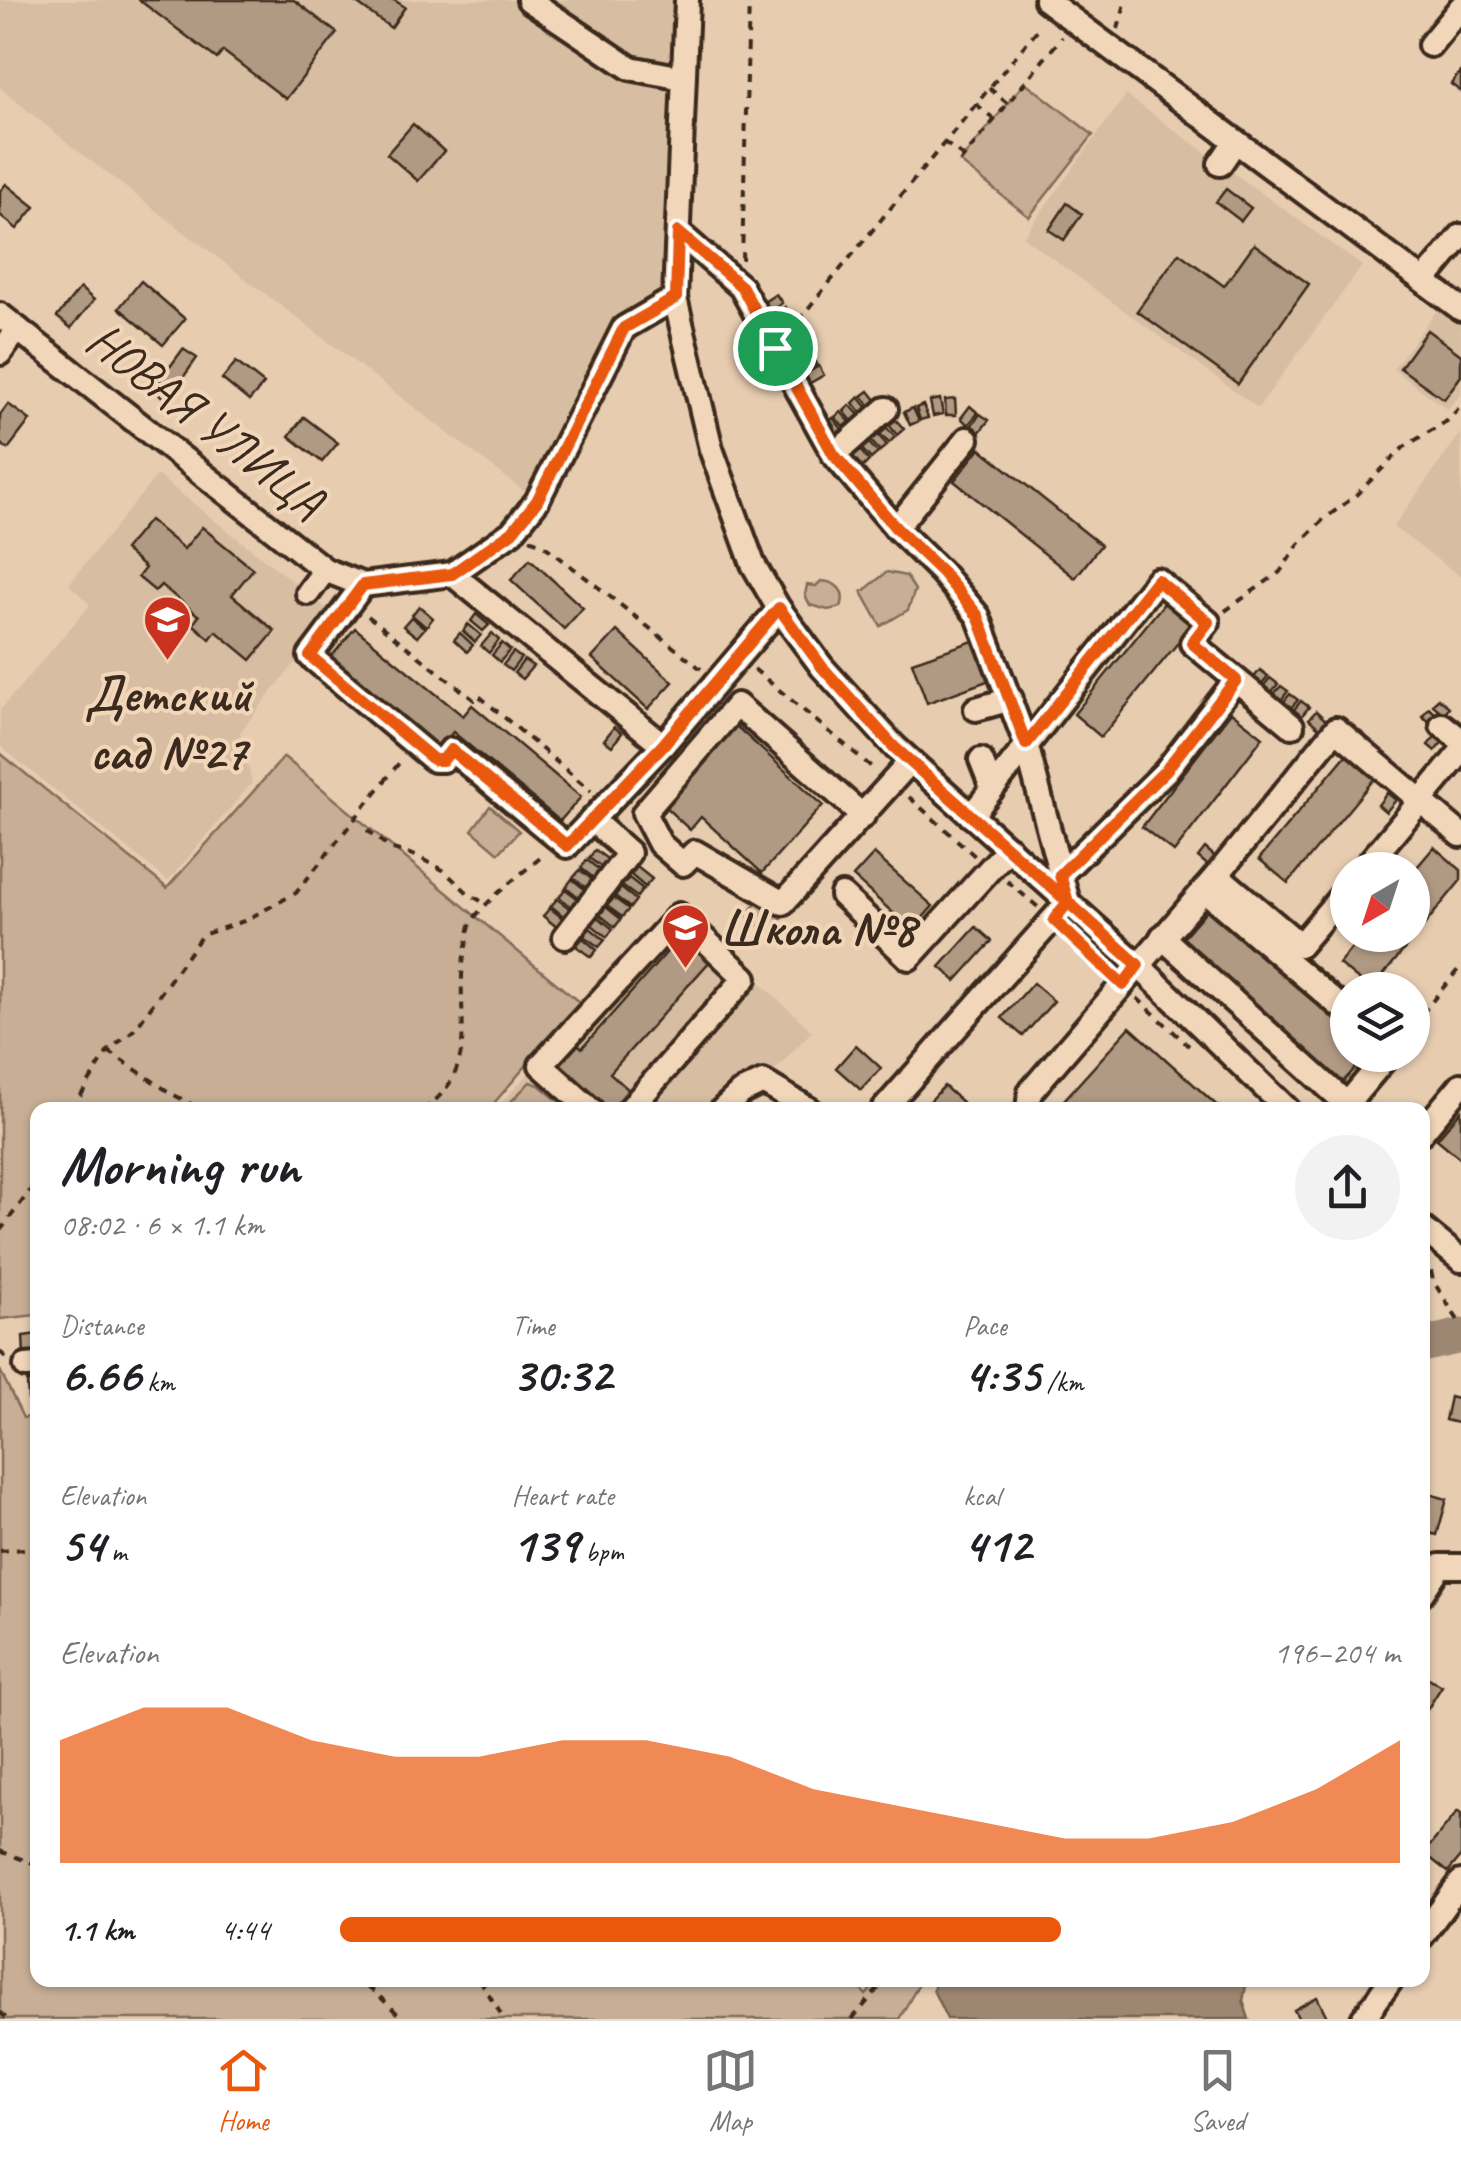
<!DOCTYPE html>
<html lang="en">
<head>
<meta charset="utf-8">
<style>
	:root { --surface:#fff; --page:#f2f2f2; --text:#202124; --muted:#757577; --line:#e0e0e0; --accent:#ea580c }
	body { margin:0; font-family:Caveat,sans-serif; background:var(--page); color:var(--text); height:100vh; display:flex; flex-direction:column; font-size:38px; white-space:nowrap }
	* { box-sizing:border-box; margin:0 }
	p { font-size:32px; color:var(--muted) }
	.icon { flex:none; width:55px; height:55px; fill:none; stroke:currentColor; stroke-width:2; stroke-linecap:round; stroke-linejoin:round }
	.map { position:relative; flex:1; overflow:hidden }
	.side { position:absolute; left:30px; top:1102px; width:1400px; height:885px; display:flex; flex-direction:column; background:var(--surface); border-radius:20px; box-shadow:0 2px 8px #0004 }
	.side>* { flex:none }
	.needle { width:65px; rotate:219deg }
	.buttons { position:absolute; left:1330px; top:852px; display:grid; gap:20px }
	.buttons a { display:grid; place-items:center; width:100px; height:100px; border-radius:50%; background:var(--surface); box-shadow:0 2px 8px #0004; font-size:50px }
	.pin { position:absolute; display:grid; place-items:center; width:85px; height:85px; color:#fff; margin:-42px; border:5px solid #fff; border-radius:50%; box-shadow:0 2px 10px #0007 }
	.round { display:grid; place-items:center; flex:none; width:105px; height:105px; border-radius:52px; background:var(--page) }
	.summary { display:flex; align-items:center; justify-content:space-between; height:170px; padding:0 30px }
	h1 { font-size:55px; font-weight:700; line-height:75px }
	.stats { display:grid; grid-template-columns:repeat(3,1fr); gap:15px; height:170px; padding:10px 30px }
	.stats div { display:grid; align-content:center }
	.stats b { font-size:50px; font-weight:700 }
	.stats small { font-size:28px; font-weight:400 }
	.stats p { font-size:28px }
	.chart { height:280px; padding:20px 30px }
	.chart p { display:flex; justify-content:space-between }
	.chart svg { width:100%; height:180px; margin-top:10px; fill:var(--accent); opacity:.7 }
	ul { padding:0 30px; list-style:none; font-size:32px }
	li { display:grid; grid-template-columns:160px 120px 1fr; align-items:center; height:75px }
	li i { height:25px; border-radius:12px; background:var(--accent) }
	.tabs { display:flex; justify-content:space-around; align-items:center; height:140px; border-top:2px solid var(--line); background:var(--surface); font-size:28px; color:var(--muted) }
	.tabs a { display:grid; justify-items:center; gap:5px }
	.tabs .on { color:var(--accent) }
	.map>svg:first-child { display:block }
	.built { fill:#d7bda2 }
	.green { fill:#c7ae95; stroke:#816c5a; stroke-width:2.5 }
	.water { fill:#9e8772; stroke:#766250; stroke-width:2.5 }
	.lines { fill:none; stroke-linecap:round; stroke-linejoin:round }
	.river { stroke:#9e8772; stroke-width:35 }
	.building { fill:#b19a83; stroke:#3b2a1e; stroke-width:2.5 }
	.minor-casing { stroke:#3b2a1e; stroke-width:30 }
	.path { stroke:#3b2a1e; stroke-width:4; stroke-dasharray:8 8; stroke-linecap:butt }
	.minor { stroke:#f2d6b9; stroke-width:22 }
	.route-casing { stroke:#fff; stroke-width:20 }
	.route { stroke:#ea580c; stroke-width:12 }
	.labels { text-anchor:middle; dominant-baseline:central; stroke-width:8; stroke-linejoin:round; paint-order:stroke }
	.street-label { font-size:50px; fill:#3b2a1e; stroke:#f2d6b9 }
	.poi-label { font-size:50px; font-weight:bold; fill:#3b2a1e; stroke:#f2d6b9 }
</style>
</head>
<body>
<div class="map">
<svg width="1461" height="2019" viewBox="0 0 1461 2019">
	<rect width="100%" height="100%" fill="#e7ccb0"/>
	<filter id="ink" filterUnits="userSpaceOnUse"><feTurbulence type="fractalNoise" baseFrequency=".01" numOctaves="2"/><feDisplacementMap in="SourceGraphic" scale="20" xChannelSelector="R" yChannelSelector="G"/><feConvolveMatrix kernelMatrix="1 2 1 2 8 2 1 2 1" color-interpolation-filters="sRGB"/></filter>
	<g filter="url(#ink)">
		<g class="built">
			<path d="M0,0H680L675,298L624,328L537,501L74,148L0,88Z"/>
			<path d="M1126,95L1362,266L1258,408L1023,237Z"/>
			<path d="M1437,310L1461,326V394L1447,409L1393,369Z"/>
			<path d="M1461,433V577L1393,527Z"/>
			<path d="M157,475L334,614L240,732L252,783L168,881L0,746V710L90,605L69,584Z"/>
			<path d="M680,908L812,1031L738,1110H495Z"/>
		</g>
		<g class="green">
			<path d="M1025,82L1093,135L1029,217L960,162Z"/>
			<path d="M887,572L906,576L915,590L908,610L881,626L862,592Z"/>
			<path d="M821,581C837,582 847,591 841,607L828,610L810,605L805,595L807,585L816,586Z"/>
			<path d="M0,753L167,888L284,757L580,1003L488,1110H38L37,1315L0,1319Z"/>
			<path d="M490,806L519,831L499,853L472,830Z"/>
			<path d="M763,896L785,915L768,934L746,915Z"/>
			<path d="M530,1082L539,1085L569,1110H503Z"/>
			<path d="M0,1370L23,1418L37,1416L38,1980H853L866,1995L879,1980H921L899,2019H0Z"/>
		</g>
		<path class="water" d="M936,1980H1247L1243,2001L1249,2019H947L933,1990Z"/>
		<g class="lines">
			<path class="river" d="M1422,1345L1461,1336"/>
		</g>
		<g class="building">
			<path d="M139,0H294L337,33L286,99L223,51L217,59Z"/>
			<path d="M352,0H394L405,7L391,28Z"/>
			<path d="M1461,71V92L1451,84Z"/>
			<path d="M413,124L444,151L418,181L387,154Z"/>
			<path d="M6,184L35,207L17,229L0,215V191Z"/>
			<path d="M1226,189L1251,208L1241,221L1216,202Z"/>
			<path d="M1067,203L1082,214L1064,240L1049,230Z"/>
			<path d="M1254,244L1309,284L1238,384L1137,311L1179,253L1224,286Z"/>
			<path d="M141,281L185,319L163,345L119,308Z"/>
			<path d="M80,288L94,300L71,328L57,317Z"/>
			<path d="M776,294L782,303L770,312L764,302Z"/>
			<path d="M785,307L790,316L777,324L772,315Z"/>
			<path d="M1427,330L1461,355V376L1444,399L1400,368Z"/>
			<path d="M806,344L811,352L798,360L792,351Z"/>
			<path d="M183,349L197,358L167,400L153,390Z"/>
			<path d="M812,355L817,364L804,372L799,363Z"/>
			<path d="M236,362L264,384L249,401L222,379Z"/>
			<path d="M819,366L824,375L810,383L805,374Z"/>
			<path d="M869,391L877,401L870,406L862,396Z"/>
			<path d="M859,397L868,408L861,413L853,403Z"/>
			<path d="M940,399L943,414L933,416L930,401Z"/>
			<path d="M955,399L956,415H946L945,400Z"/>
			<path d="M8,404L30,420L8,449L0,443V415Z"/>
			<path d="M850,405L859,415L852,421L844,411Z"/>
			<path d="M923,405L928,418L920,420L916,408Z"/>
			<path d="M970,406L978,413L968,425L961,418Z"/>
			<path d="M913,408L919,421L910,425L904,412Z"/>
			<path d="M841,412L850,422L844,427L835,417Z"/>
			<path d="M980,414L989,420L979,433L971,426Z"/>
			<path d="M304,417L338,443L322,462L289,436Z"/>
			<path d="M833,418L842,429L835,435L826,424Z"/>
			<path d="M896,420L904,429L897,435L889,425Z"/>
			<path d="M887,428L895,437L889,443L880,434Z"/>
			<path d="M878,435L887,445L880,451L871,441Z"/>
			<path d="M869,443L878,453L871,459L862,449Z"/>
			<path d="M980,448L1101,545L1075,578L954,481Z"/>
			<path d="M860,450L869,461L862,468L852,457Z"/>
			<path d="M149,520L184,549L202,527L253,569L232,595L275,631L251,660L216,631L210,639L193,624L199,616L161,585L155,591L138,577L145,568L124,550Z"/>
			<path d="M530,559L583,608L564,629L511,580Z"/>
			<path d="M1166,601L1194,623L1101,737L1074,714Z"/>
			<path d="M419,606L433,618L426,627L412,615Z"/>
			<path d="M476,614L489,625L483,631L471,621Z"/>
			<path d="M411,617L425,628L417,637L403,626Z"/>
			<path d="M468,624L481,635L475,642L463,631Z"/>
			<path d="M355,628L463,716L472,705L581,797L560,821L453,732L439,749L331,657Z"/>
			<path d="M617,631L673,682L648,709L592,658Z"/>
			<path d="M460,633L473,645L467,652L454,640Z"/>
			<path d="M492,633L499,640L489,653L481,646Z"/>
			<path d="M976,640L990,680L927,703L912,662Z"/>
			<path d="M502,643L510,650L500,662L492,655Z"/>
			<path d="M513,652L521,658L511,671L503,665Z"/>
			<path d="M524,660L533,666L522,679L514,673Z"/>
			<path d="M1260,670L1268,676L1259,687L1251,681Z"/>
			<path d="M1270,678L1278,684L1269,695L1261,689Z"/>
			<path d="M1281,686L1288,691L1279,703L1271,697Z"/>
			<path d="M1290,694L1298,700L1288,711L1281,705Z"/>
			<path d="M1438,698L1449,707L1444,714L1433,705Z"/>
			<path d="M1301,701L1309,707L1299,719L1291,713Z"/>
			<path d="M1429,708L1441,718L1434,726L1422,716Z"/>
			<path d="M1316,711L1328,722L1321,730L1309,719Z"/>
			<path d="M1231,712L1263,737L1174,852L1142,827Z"/>
			<path d="M736,726L823,805L762,873L701,817L690,830L664,806Z"/>
			<path d="M614,727L622,733L612,746L604,740Z"/>
			<path d="M1438,733L1445,739L1435,751L1428,745Z"/>
			<path d="M1347,754L1375,778L1288,883L1259,859Z"/>
			<path d="M1387,793L1396,800L1386,812L1378,805Z"/>
			<path d="M1434,847L1461,870V880L1371,990L1339,964L1362,935H1412V873Z"/>
			<path d="M1205,848L1219,860L1212,869L1198,857Z"/>
			<path d="M595,850L610,861L604,869L589,858Z"/>
			<path d="M874,854L933,906L912,930L853,877Z"/>
			<path d="M587,860L602,872L596,880L581,868Z"/>
			<path d="M637,867L652,879L645,887L631,875Z"/>
			<path d="M580,870L594,881L588,889L573,878Z"/>
			<path d="M629,878L643,889L637,897L622,886Z"/>
			<path d="M572,879L587,891L581,899L566,887Z"/>
			<path d="M621,888L636,900L630,908L615,896Z"/>
			<path d="M565,889L580,900L573,908L559,897Z"/>
			<path d="M614,898L629,909L622,917L607,906Z"/>
			<path d="M557,899L572,910L566,918L551,906Z"/>
			<path d="M1211,905L1348,1026V1055H1367L1341,1084L1180,941Z"/>
			<path d="M606,907L621,919L615,927L600,915Z"/>
			<path d="M550,908L565,920L558,928L543,916Z"/>
			<path d="M598,917L613,929L607,937L592,925Z"/>
			<path d="M976,927L992,941L956,981L940,967Z"/>
			<path d="M590,928L605,940L599,947L584,936Z"/>
			<path d="M682,935L710,961L610,1073L630,1091L611,1110H606L554,1061L573,1039L582,1048Z"/>
			<path d="M583,938L597,950L591,957L576,946Z"/>
			<path d="M1033,983L1054,1001L1023,1036L1002,1018Z"/>
			<path d="M1130,1027L1222,1110H1139L1136,1107L1133,1110H1055Z"/>
			<path d="M856,1045L881,1068L861,1090L836,1068Z"/>
			<path d="M944,1086L962,1102L955,1110H922Z"/>
			<path d="M1461,1111V1159L1437,1139Z"/>
			<path d="M38,1334V1355L24,1356L23,1336Z"/>
			<path d="M38,1381V1398L28,1399L27,1382Z"/>
			<path d="M1450,1397L1461,1400V1424L1445,1420Z"/>
			<path d="M1422,1492L1447,1499L1437,1535L1422,1531Z"/>
			<path d="M1422,1674L1442,1686L1422,1718Z"/>
			<path d="M1458,1811L1461,1814V1856L1448,1872L1424,1853Z"/>
			<path d="M1317,1997L1328,2019H1299L1294,2010Z"/>
		</g>
		<g class="lines">
			<defs>
				<g id="minor">
					<path d="M529,0L630,68L683,78"/>
					<path d="M687,0L675,298L711,449L753,564L779,609L822,667L895,747L1138,965L1288,1110"/>
					<path d="M1046,0L1461,309"/>
					<path d="M1430,45L1461,7"/>
					<path d="M1220,164L1235,142"/>
					<path d="M678,232L741,287L834,455L896,528L941,572L978,616L1026,744L1067,898"/>
					<path d="M1424,281L1461,236"/>
					<path d="M675,298L624,328L537,501L512,532L452,574L363,585L310,656L434,760H443L451,750L567,846L663,745L779,609"/>
					<path d="M0,315L325,570L363,585"/>
					<path d="M0,353L18,329"/>
					<path d="M834,455L886,409"/>
					<path d="M896,528L967,439"/>
					<path d="M452,574L663,745"/>
					<path d="M308,593L325,570"/>
					<path d="M976,709L1011,699"/>
					<path d="M1442,725L1461,740"/>
					<path d="M981,760L992,788"/>
					<path d="M863,816L737,705L644,813L660,844L683,864L695,852L783,903L910,762"/>
					<path d="M971,816L1157,580L1208,622L1192,643L1292,726"/>
					<path d="M1363,870L1461,752"/>
					<path d="M1060,875L1166,771L1236,680"/>
					<path d="M1217,875L1336,729L1461,835"/>
					<path d="M1204,890L1348,1013"/>
					<path d="M842,895L909,958L1009,848"/>
					<path d="M565,937L629,853L592,820"/>
					<path d="M1162,937L1347,1104"/>
					<path d="M591,1110L541,1065L679,915L745,978L629,1110"/>
					<path d="M722,1110L740,1093L763,1082L810,1110"/>
					<path d="M883,1110L1068,902"/>
					<path d="M1028,1110L1030,1092L1217,875L1300,945L1348,888"/>
					<path d="M1354,1110L1347,1104L1388,1055"/>
					<path d="M1422,1132L1461,1085"/>
					<path d="M1422,1228L1461,1260"/>
					<path d="M26,1366L38,1365"/>
					<path d="M1422,1593L1440,1566H1461"/>
					<path d="M1422,1936L1461,1882"/>
					<path d="M1363,2019L1391,1980"/>
				</g>
			</defs>
			<use href="#minor" class="minor-casing"/>
			<g class="path">
				<path d="M1118,29L1126,0"/>
				<path d="M989,88L1007,103"/>
				<path d="M976,104L994,119"/>
				<path d="M944,142L964,157"/>
				<path d="M960,162L1062,37"/>
				<path d="M742,260L749,0"/>
				<path d="M788,333L1042,24"/>
				<path d="M530,539L542,544L598,587L701,669"/>
				<path d="M1225,611L1280,572L1298,545L1324,519L1354,497L1404,447L1447,421L1461,406"/>
				<path d="M368,616L474,700L478,695L591,791"/>
				<path d="M754,669L874,769"/>
				<path d="M909,797L976,857"/>
				<path d="M367,830L390,848L416,856L443,870L469,894L488,905"/>
				<path d="M1007,881L1038,907"/>
				<path d="M1068,933L1108,971"/>
				<path d="M1137,998L1189,1046"/>
				<path d="M1412,1026L1461,966"/>
				<path d="M108,1051L172,1094L203,1110"/>
				<path d="M72,1110L108,1051L135,1029L202,935L244,921L296,893L403,758"/>
				<path d="M423,1110C486,1066 451,1010 466,946C468,939 468,930 471,923C482,903 526,870 545,854"/>
				<path d="M0,1231L38,1180"/>
				<path d="M1422,1259L1430,1266L1433,1281L1461,1325"/>
				<path d="M0,1352L8,1359"/>
				<path d="M0,1551L38,1548"/>
				<path d="M0,1851L38,1865"/>
				<path d="M353,1980L375,1992L403,2019"/>
				<path d="M480,1980L504,2019"/>
				<path d="M0,2012L7,2019"/>
				<path d="M852,2019L886,1980"/>
			</g>
			<use href="#minor" class="minor"/>
		</g>
	</g>
	<g class="lines" filter="url(#ink)">
		<defs>
			<path id="route" d="M775,348L742,287L678,232L676,298L624,328L537,501L512,532L452,574L363,585L310,656L434,760H443L451,750L567,846L663,745L779,608L822,667L894,747L1068,902L1054,920L1123,985L1138,965L1068,902L1060,875L1166,770L1236,680L1192,643L1208,622L1157,580L1026,744L978,616L942,572L896,528L834,455L775,348"/>
		</defs>
		<use href="#route" class="route-casing"/>
		<use href="#route" class="route"/>
	</g>
	<defs>
		<symbol id="school-pin" viewBox="-11 -11 22 30"><path d="M0 17L-7.5 6A9.5 9.5 0 1 1 7.5 6Z" fill="#c8321e" stroke="#f2d6b9"/><path d="M0-5L7-2L0 1L-7-2ZM-4 1L0 2.5L4 1V4Q0 6-4 4Z" fill="#fff"/></symbol>
	</defs>
	<g fill-rule="evenodd">
		<use href="#school-pin" x="140" y="592" width="55" height="75"/>
		<use href="#school-pin" x="658" y="900" width="55" height="75"/>
	</g>
	<g class="labels">
		<g class="street-label">
			<text transform="translate(206 420) rotate(38)">НОВАЯ УЛИЦА</text>
		</g>
		<g class="poi-label">
			<text x="168" y="694">Детский<tspan x="168" dy="58">сад №27</tspan></text>
			<text x="720" y="928" text-anchor="start">Школа №8</text>
		</g>
	</g>
</svg>
<div class="buttons">
<a><svg class="needle" viewBox="-14 -14 28 28"><path d="M0-13l5 13h-10z" fill="#e53935"/><path d="M0 13l5-13h-10z" fill="#757577"/></svg></a>
<a><svg class="icon" aria-label="layers" viewBox="0 0 24 24"><path d="M12 4l9 5-9 5-9-5zM3 14l9 5 9-5"/></svg></a>
</div>
<div class="pin" style="left:775px;top:348px;background:#1e9e55"><svg class="icon" aria-label="arrive" viewBox="0 0 24 24"><path d="M6 21V4h12l-3 4 3 4H6"/></svg></div>
<section class="side">
<div class="summary"><div><h1>Morning run</h1><p>08:02 · 6 × 1.1 km</p></div><a class="round"><svg class="icon" aria-label="share" viewBox="0 0 24 24"><path d="M12 15V3M7 8l5-5 5 5M5 13v7h14v-7"/></svg></a></div>
<div class="stats">
<div><p>Distance</p><b>6.66<small> km</small></b></div>
<div><p>Time</p><b>30:32</b></div>
<div><p>Pace</p><b>4:35<small> /km</small></b></div>
</div>
<div class="stats">
<div><p>Elevation</p><b>54<small> m</small></b></div>
<div><p>Heart rate</p><b>139<small> bpm</small></b></div>
<div><p>kcal</p><b>412</b></div>
</div>
<div class="chart"><p><span>Elevation</span>196–204 m</p>
<svg viewBox="0 0 160 44" preserveAspectRatio="none"><path d="M0 44V14L10 6L20 6L30 14L40 18L50 18L60 14L70 14L80 18L90 26L100 30L110 34L120 38L130 38L140 34L150 26L160 14V44z"/></svg>
</div>
<ul>
<li><b>1.1 km</b>4:44<i style="width:68%"></i></li>
</ul>
</section>
</div>
<nav class="tabs">
<a class="on"><svg class="icon" aria-label="home" viewBox="0 0 24 24"><path d="M3 11l9-7 9 7M6 9v11h12V9"/></svg>Home</a>
<a><svg class="icon" aria-label="map" viewBox="0 0 24 24"><path d="M3 6l6-2 6 2 6-2v14l-6 2-6-2-6 2zM9 4v14M15 6v14"/></svg>Map</a>
<a><svg class="icon" aria-label="saved" viewBox="0 0 24 24"><path d="M7 4h10v16l-5-4-5 4z"/></svg>Saved</a>
</nav>
</body>
</html>
